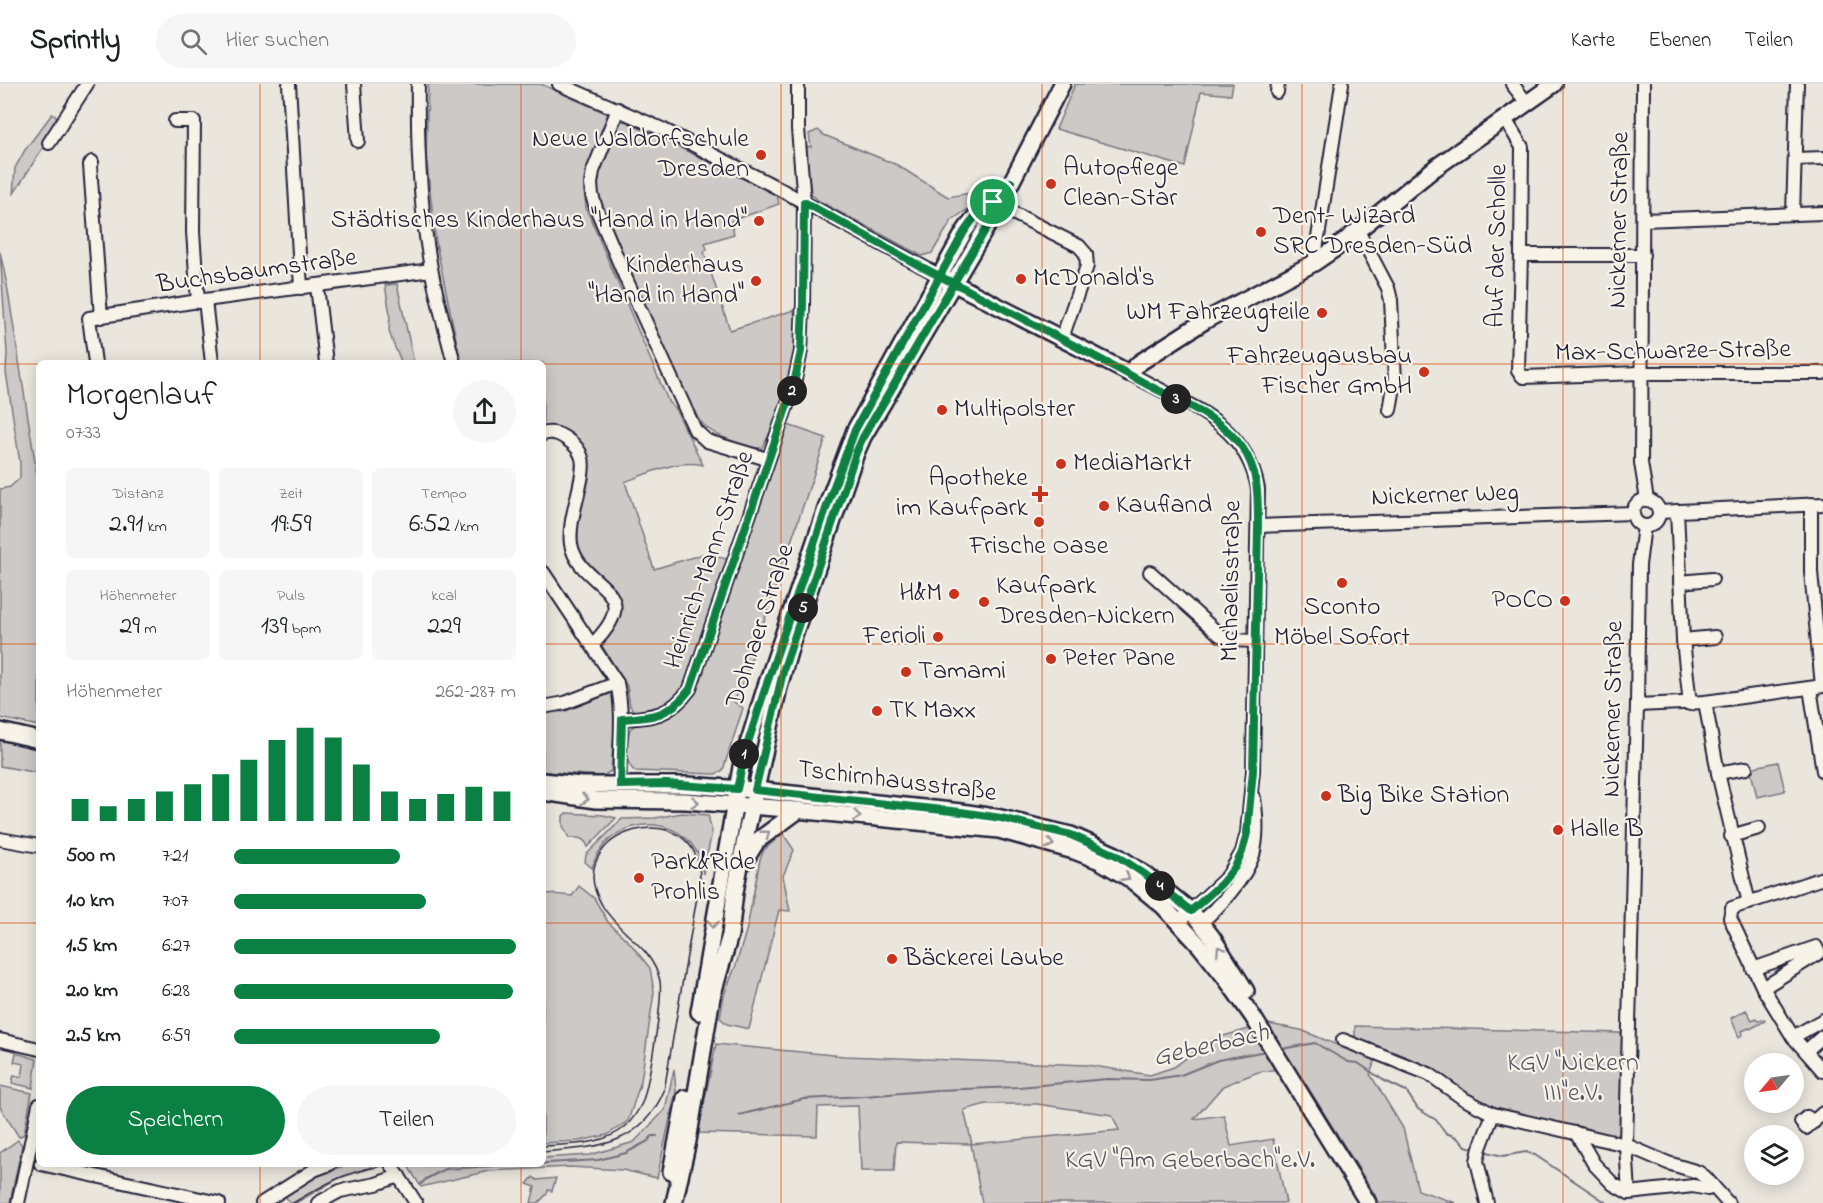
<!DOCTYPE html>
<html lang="de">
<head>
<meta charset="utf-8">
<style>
	:root { --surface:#fff; --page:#f6f6f6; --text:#202124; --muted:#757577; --line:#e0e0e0; --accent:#0b8043 }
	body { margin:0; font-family:"Indie Flower",sans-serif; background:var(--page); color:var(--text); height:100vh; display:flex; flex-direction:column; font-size:22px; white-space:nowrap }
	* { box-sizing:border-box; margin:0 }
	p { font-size:20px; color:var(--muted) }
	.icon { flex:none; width:33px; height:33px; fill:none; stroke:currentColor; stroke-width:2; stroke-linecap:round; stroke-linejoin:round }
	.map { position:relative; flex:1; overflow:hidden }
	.panel { position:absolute; left:36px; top:276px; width:510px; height:807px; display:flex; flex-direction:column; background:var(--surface); border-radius:9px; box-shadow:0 3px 15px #0003 }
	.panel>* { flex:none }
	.needle { width:39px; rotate:241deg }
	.fabs { position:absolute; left:1744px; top:969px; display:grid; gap:12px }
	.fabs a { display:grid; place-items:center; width:60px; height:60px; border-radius:50%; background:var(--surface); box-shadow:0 3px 15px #0003; font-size:30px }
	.pin { position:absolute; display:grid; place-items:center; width:51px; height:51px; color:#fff; margin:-26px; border:3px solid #fff; border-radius:50%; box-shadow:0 2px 6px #0007 }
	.km { position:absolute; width:30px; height:30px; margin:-15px; border-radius:50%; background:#222; color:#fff; font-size:16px; line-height:30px; text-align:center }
	.round { display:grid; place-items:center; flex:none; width:63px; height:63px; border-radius:32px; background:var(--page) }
	.headline { display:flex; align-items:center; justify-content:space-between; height:102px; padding:0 30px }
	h1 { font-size:33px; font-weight:600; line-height:45px }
	.stats { display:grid; grid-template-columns:repeat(3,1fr); gap:9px; height:102px; padding:6px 30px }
	.stats div { display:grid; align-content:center; border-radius:9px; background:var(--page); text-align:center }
	.stats b { font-size:26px; font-weight:600 }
	.stats small { font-size:16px; font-weight:400 }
	.stats p { font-size:16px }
	.chart { height:168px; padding:12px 30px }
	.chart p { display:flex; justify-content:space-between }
	.chart svg { width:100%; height:108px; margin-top:6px; stroke:var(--accent); stroke-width:6 }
	.cta { display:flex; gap:12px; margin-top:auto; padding:12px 30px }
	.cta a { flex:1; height:69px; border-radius:36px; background:var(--accent); color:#fff; font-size:24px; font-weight:600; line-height:69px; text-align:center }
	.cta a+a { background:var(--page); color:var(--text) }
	ul { padding:0 30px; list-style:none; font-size:20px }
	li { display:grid; grid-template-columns:96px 72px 1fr; align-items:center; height:45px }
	li i { height:15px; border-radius:8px; background:var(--accent) }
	header { display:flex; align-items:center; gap:36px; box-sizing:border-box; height:84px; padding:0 30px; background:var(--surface); border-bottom:2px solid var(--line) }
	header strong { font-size:28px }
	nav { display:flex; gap:33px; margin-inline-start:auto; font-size:21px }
	.search { width:420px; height:54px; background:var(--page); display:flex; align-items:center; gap:15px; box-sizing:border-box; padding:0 21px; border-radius:33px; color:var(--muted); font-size:22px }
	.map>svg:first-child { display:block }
	.green { fill:#cdc9c6; stroke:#787680; stroke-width:1.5; fill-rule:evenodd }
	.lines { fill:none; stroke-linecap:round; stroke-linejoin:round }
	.stream { stroke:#716f7b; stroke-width:2 }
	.minor-casing { stroke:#22223b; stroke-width:16 }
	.major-casing { stroke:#22223b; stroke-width:20 }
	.minor { stroke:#f7f3e8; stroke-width:12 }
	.major { stroke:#f7f3e8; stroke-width:15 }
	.tram { stroke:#22223b; stroke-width:1.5 }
	.oneway { stroke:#97959a }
	.route-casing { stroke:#fff; stroke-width:12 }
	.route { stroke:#0b8043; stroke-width:8 }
	.grid { fill:none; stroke:#de560e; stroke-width:1.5; stroke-opacity:0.55 }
	.poi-dot { fill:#c8321e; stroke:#f7f3e8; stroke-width:2 }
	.labels { text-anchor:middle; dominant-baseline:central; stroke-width:4.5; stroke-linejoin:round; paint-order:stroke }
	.poi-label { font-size:26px; fill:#22223b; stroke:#f7f3e8; text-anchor:start }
	.street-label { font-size:26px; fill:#22223b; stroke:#f7f3e8 }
	.park-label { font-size:26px; fill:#555465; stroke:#f7f3e8 }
	.water-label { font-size:27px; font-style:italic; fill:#504f60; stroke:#f7f3e8 }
</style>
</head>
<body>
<header>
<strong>Sprintly</strong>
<div class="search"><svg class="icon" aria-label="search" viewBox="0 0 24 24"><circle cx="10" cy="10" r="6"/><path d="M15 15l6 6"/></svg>Hier suchen</div>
<nav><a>Karte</a><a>Ebenen</a><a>Teilen</a></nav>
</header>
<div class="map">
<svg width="1823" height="1119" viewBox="0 0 1823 1119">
	<rect width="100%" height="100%" fill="#eae6de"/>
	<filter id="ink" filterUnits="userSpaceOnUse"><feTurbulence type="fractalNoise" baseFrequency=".0167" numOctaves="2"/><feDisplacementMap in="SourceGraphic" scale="12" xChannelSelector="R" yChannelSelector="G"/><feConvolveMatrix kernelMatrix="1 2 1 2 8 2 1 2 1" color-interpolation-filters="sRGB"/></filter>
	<g filter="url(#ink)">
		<g class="green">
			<path d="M428,0H541L608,30L589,82L584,104L586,124L669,319L675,324L703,381C678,375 648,389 625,398L654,485L703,470L727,475L684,601C667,624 662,623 634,627L630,622L627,602L602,562C613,548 627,524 615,507C609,498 600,491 592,484C587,479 581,472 579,465C570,428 609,377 573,352C563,345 555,342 543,342V279H461L436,159L426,71Z"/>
			<path d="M1075,0H1233L1231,11L1201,8L1185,83L1056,45Z"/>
			<path d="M52,30L61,35L13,111L15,84L25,66Z"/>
			<path d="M622,37L627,38L777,111L779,120L731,137L734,150L705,159L707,165L704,168L730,246L794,226C795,234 796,242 796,250C795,283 778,336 762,364C749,365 717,352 707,344C698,337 693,326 687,317L604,131L599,115L597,98L601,82L619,41Z"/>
			<path d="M818,46L824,51L897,81L948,113L981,107L987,112L952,136L932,169L922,172L819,117L811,110L805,62L811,63L809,50Z"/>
			<path d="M0,168L7,201L39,403V642L0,634V405L10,403L20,394V379L6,288L7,269Z"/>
			<path d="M397,200L414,279H402L393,259L389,247L390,230L385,201Z"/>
			<path d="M785,340L826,354L745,594L734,618L743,624L723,686L716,690L635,687C623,680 627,656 630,645L634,642L643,640L645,637C666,633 681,629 692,609Z"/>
			<path d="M612,609L616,626L611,687L603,692L543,688V626L563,628Z"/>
			<path d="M0,654L39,662V689L0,682Z"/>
			<path d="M1778,678L1785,707L1757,713L1750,684Z"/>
			<path d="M566,729L603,731L616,734L588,763C585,754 578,753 569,754L563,742V732Z"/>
			<path d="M682,729L708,731L712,748L703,790C702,783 701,774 697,768C672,725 605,735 592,784L585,778L586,771L622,735L655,734Z"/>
			<path d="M782,750L784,751L794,766L783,792L790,827L779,826L749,945L727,940L720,934L724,911L736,881L747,844L760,775L764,766Z"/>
			<path d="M579,802L594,814L608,838L630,859L650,884L654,908L641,997L628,1037L607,1051L579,1057L543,1059V809L572,812Z"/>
			<path d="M1746,926L1752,936L1756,934L1758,937L1764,935L1765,937L1750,945L1749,944L1742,947L1743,950L1739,953L1731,934Z"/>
			<path d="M1268,940L1301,946L1342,963L1377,972L1370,990L1403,1044L1418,1106L1456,1119H1380L1302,994L1292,983L1258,988L1223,1002L1194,1035L1224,1031L1231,1062L1273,1055L1286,1119H982L971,1060L896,1058L894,1087H861L858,1022L818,1023L817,1052L698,1049L716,960L844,972L1087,981L1150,991L1174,983L1212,955ZM986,1020H1037L1112,1031L1119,1046L972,1060L964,1026Z"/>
			<path d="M1355,942L1622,949L1620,1049L1614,1054L1487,1021L1355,958Z"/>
			<path d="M16,969L37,975L33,1004L12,999L14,991L22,993L24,980L14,978Z"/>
			<path d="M674,985L676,1007L657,1094L623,1086L570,1083L489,1087L421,1103L408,1082L543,1080V1074L590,1071L634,1058L665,1026Z"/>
			<path d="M0,1002L32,1009L24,1050L19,1053L0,1023Z"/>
			<path d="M18,1056L22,1061L10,1119H0V1069Z"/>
			<path d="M350,1080H371L372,1084L339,1094L296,1119H290L283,1109L325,1088Z"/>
			<path d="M533,1093L537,1096L556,1094L552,1107L548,1106L547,1110L538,1119H531L535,1103L527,1100Z"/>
		</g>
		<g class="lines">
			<g class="stream">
				<path d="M1281,965L1315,959L1348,978L1358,979L1383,996L1406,1007L1418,1025L1436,1036L1446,1049L1456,1053L1466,1062L1475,1065"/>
				<path d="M739,1031L804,1015L865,1012L937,1006L1019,1003L1107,995L1150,996L1181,991L1218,976L1266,967"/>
				<path d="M1483,1067L1503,1072L1526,1068L1535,1071L1607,1119"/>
				<path d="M421,1100L426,1095L445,1085L598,1076L626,1069L648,1057L652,1052H657"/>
			</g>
			<defs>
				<g id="minor">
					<path d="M289,0L301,204"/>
					<path d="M354,0L358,57"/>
					<path d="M418,0C417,61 420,124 431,184C437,216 446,248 454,279"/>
					<path d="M559,0L662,45L774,102L940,192"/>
					<path d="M1512,0L1527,19"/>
					<path d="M1643,0L1641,379L1647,416"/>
					<path d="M1277,8L1278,0"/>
					<path d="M618,25L593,87L591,100L592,111L596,124L627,197L695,346L707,357L767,375"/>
					<path d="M1505,35L1522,63L1521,171L1518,287L1523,293L1640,289H1823"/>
					<path d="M175,37H194L193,148L198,218"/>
					<path d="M49,59L87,0"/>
					<path d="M1795,75L1823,74"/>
					<path d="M92,78L90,81L101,233"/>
					<path d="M999,122L1079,162L1086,170L1087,182L1062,254"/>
					<path d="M1793,130L1797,0"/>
					<path d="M1643,136L1823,129"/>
					<path d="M1358,147L1388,204L1391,216L1395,297L1390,326"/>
					<path d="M1521,171H1643"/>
					<path d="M1314,179L1342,0"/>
					<path d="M317,202L326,279"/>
					<path d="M205,216L212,279"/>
					<path d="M95,279L89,234L205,216L431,186"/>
					<path d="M1129,289C1184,321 1245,335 1258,405L1253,687L1247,749L1242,768L1228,792L1184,833"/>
					<path d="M543,350C553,347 560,350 568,356C574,360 580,367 582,374C587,393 567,434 571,460C579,505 650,503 592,561"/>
					<circle cx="1646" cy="429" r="13"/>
					<path d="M1811,420V488L1822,602"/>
					<path d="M1677,427L1683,556L1690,620"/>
					<path d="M1659,428L1823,420"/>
					<path d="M1258,442L1633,429"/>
					<path d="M543,488L617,599C625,633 618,666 620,701"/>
					<path d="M1150,488L1220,551L1232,556L1255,557"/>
					<path d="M1680,498L1712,495"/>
					<path d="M1683,556L1715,553"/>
					<path d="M1810,604L1823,687"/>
					<path d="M1705,618L1718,689L1749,819"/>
					<path d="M1637,621L1705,618L1823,602"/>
					<path d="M543,623L565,619L617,599"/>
					<path d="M622,635C654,633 670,632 690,605L793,304L801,267L803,221L804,118L798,45V0"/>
					<path d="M1718,689L1746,684"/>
					<path d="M1731,752L1759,744"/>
					<path d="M0,755L39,762"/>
					<path d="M1823,794L1732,824L1730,834L1763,904L1793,953L1823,987"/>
					<path d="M1201,838C1219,824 1246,793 1253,771C1258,753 1257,733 1254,714"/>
					<path d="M1753,885L1816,863L1819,869L1763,904"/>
					<path d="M1793,953L1823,936"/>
					<path d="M0,956L39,965"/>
					<path d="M1343,956L1429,990L1464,1015L1493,1030L1626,1061L1668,1079L1698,1088L1705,1093L1728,1119"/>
					<path d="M1806,967L1823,952"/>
					<path d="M1814,1038L1807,1033L1801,1038L1806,1044L1823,1029"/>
					<path d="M1576,1049L1594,1080L1613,1100L1629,1109L1693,1102L1708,1105L1712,1101"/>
					<path d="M41,1080L219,1119"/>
					<path d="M391,1080L416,1119"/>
					<path d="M1629,1109L1626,1061L1637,621L1639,481L1644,442"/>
					<path d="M18,1119L39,1021"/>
					<path d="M262,1119L314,1086L330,1080"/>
					<path d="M318,1119L340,1107L376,1100L399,1092"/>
					<path d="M1487,1119L1477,1077L1480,1064L1493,1030"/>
				</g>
				<g id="major">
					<path d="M945,195L1129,289L1139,279L1206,236L1314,179L1336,164L1435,84L1554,0"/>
					<path d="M0,647L39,656"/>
					<path d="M543,697L581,701H688L755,706L961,728L1001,734L1071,751L1116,771L1146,791L1191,827L1212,853L1246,907"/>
					<path d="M543,708L596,716L686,717L775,724L999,746L1074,767L1100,777L1130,795L1163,822L1200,862L1224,892L1253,933L1368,1119"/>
					<path d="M744,778L757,757L799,726"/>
					<path d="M699,928L741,683L765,605L830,413L855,346L964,148L974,134L1001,109"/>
					<path d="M671,1088L685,1014"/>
					<path d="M674,1119L688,1057L712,913L730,851L735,808L747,745L779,603L793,554L856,369L863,353L999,122L1062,0"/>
				</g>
			</defs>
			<use href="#minor" class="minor-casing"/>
			<use href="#major" class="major-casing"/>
			<use href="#minor" class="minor"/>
			<use href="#major" class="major"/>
			<g class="tram">
				<path d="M543,1062C571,1060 603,1062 626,1042C632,1036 638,1027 642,1019C649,1000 663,917 660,897C658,887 652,877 646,869C632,853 612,839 602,821C557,746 699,706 700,795L664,1007C640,1063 596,1063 543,1068"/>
				<path d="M293,1119C331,1096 353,1084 398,1080"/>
			</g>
		</g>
		<defs><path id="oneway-chevron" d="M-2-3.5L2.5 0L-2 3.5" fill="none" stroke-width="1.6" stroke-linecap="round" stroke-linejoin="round" transform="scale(1.5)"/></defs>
		<g class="oneway">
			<use href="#oneway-chevron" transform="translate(585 715) rotate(6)"/>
			<use href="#oneway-chevron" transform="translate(695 718) rotate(4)"/>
			<use href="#oneway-chevron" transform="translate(857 732) rotate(6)"/>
			<use href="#oneway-chevron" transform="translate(766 750) rotate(-39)"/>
			<use href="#oneway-chevron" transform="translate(1050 760) rotate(15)"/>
			<use href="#oneway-chevron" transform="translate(1126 793) rotate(33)"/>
			<use href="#oneway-chevron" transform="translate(713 840) rotate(99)"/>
			<use href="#oneway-chevron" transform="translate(1220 866) rotate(-123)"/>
		</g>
	</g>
	<g class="lines" filter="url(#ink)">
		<defs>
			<path id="route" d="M993,118L974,134L964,148L855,346L830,413L765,605L746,665L737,705L666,700L620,701L622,635C654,633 670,632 690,605L793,304L801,267L803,221L804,118L922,183C937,191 951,198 966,205C1027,237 1088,268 1148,301C1180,318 1220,332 1242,363C1259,387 1258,414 1258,442L1253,687L1247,749L1242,768L1235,783L1221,800L1191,827L1146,791L1116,771L1071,751L1001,734L961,728L755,706L784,584L856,369L863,353C893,303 922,253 952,202C972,168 994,134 1011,98L993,118"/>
		</defs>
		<use href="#route" class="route-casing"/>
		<use href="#route" class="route"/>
	</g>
	<path class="grid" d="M260,0V279M521,0V279M781,0V1119M1042,0V1119M1302,0V1119M1563,0V1119M0,280H39M543,280H1823M0,560H39M543,560H1823M0,839H39M543,839H1823M260,1080V1119M521,1080V1119"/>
	<g class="poi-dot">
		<circle cx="761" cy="71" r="6"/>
		<circle cx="1051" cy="100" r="6"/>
		<circle cx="759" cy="137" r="6"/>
		<circle cx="1261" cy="148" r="6"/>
		<circle cx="1021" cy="195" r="6"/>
		<circle cx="756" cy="197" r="6"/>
		<circle cx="1322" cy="229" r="6"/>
		<circle cx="1424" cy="288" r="6"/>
		<circle cx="942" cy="326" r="6"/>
		<circle cx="1061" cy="380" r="6"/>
		<path d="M1037 401h6v6h6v6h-6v6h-6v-6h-6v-6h6z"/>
		<circle cx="1104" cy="422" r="6"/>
		<circle cx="1039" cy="438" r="6"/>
		<circle cx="1342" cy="499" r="6"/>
		<circle cx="954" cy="510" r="6"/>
		<circle cx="1565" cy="517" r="6"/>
		<circle cx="984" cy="518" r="6"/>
		<circle cx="938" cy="553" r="6"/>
		<circle cx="1051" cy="575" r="6"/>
		<circle cx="906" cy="588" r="6"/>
		<circle cx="877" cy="627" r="6"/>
		<circle cx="1326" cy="712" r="6"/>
		<circle cx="1558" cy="746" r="6"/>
		<circle cx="639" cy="794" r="6"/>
		<circle cx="892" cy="875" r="6"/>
	</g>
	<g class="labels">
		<g class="poi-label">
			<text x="749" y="56" text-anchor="end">Neue Waldorfschule<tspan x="749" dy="30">Dresden</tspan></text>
			<text x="1063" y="85">Autopflege<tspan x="1063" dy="30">Clean-Star</tspan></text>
			<text x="1273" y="133">Dent- Wizard<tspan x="1273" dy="30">SRC Dresden-Süd</tspan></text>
			<text x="747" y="137" text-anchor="end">Städtisches Kinderhaus "Hand in Hand"</text>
			<text x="744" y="182" text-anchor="end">Kinderhaus<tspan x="744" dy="30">"Hand in Hand"</tspan></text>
			<text x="1033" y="195">McDonald's</text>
			<text x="1310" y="229" text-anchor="end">WM Fahrzeugteile</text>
			<text x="1412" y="273" text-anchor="end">Fahrzeugausbau<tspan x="1412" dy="30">Fischer GmbH</tspan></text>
			<text x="954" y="326">Multipolster</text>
			<text x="1073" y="380">MediaMarkt</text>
			<text x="1028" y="395" text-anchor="end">Apotheke<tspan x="1028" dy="30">im Kaufpark</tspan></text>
			<text x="1116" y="422">Kaufland</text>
			<text x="1039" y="463" text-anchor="middle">Frische Oase</text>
			<text x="996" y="503">Kaufpark<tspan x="996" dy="30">Dresden-Nickern</tspan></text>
			<text x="942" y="510" text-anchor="end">H&amp;M</text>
			<text x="1553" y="517" text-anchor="end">POCO</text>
			<text x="1342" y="524" text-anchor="middle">Sconto<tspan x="1342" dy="30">Möbel Sofort</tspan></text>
			<text x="926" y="553" text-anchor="end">Ferioli</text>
			<text x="1063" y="575">Peter Pane</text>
			<text x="918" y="588">Tamami</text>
			<text x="889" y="627">TK Maxx</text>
			<text x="1338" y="712">Big Bike Station</text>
			<text x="1570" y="746">Halle B</text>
			<text x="651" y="779">Park&amp;Ride<tspan x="651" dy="30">Prohlis</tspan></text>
			<text x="904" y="875">Bäckerei Laube</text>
		</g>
		<g class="street-label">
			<text transform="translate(1620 136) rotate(-89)">Nickerner Straße</text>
			<text transform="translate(1498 162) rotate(-89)">Auf der Scholle</text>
			<text transform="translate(257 188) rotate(-8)">Buchsbaumstraße</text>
			<text transform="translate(1673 268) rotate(-1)">Max-Schwarze-Straße</text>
			<text transform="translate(1445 412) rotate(-2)">Nickerner Weg</text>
			<text transform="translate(710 476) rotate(-71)">Heinrich-Mann-Straße</text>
			<text transform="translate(1232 497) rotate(-89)">Michaelisstraße</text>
			<text transform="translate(761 542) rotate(-72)">Dohnaer Straße</text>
			<text transform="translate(1614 625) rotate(-89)">Nickerner Straße</text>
			<text transform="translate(897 698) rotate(7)">Tschirnhausstraße</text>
		</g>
		<g class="park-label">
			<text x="1573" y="980">KGV "Nickern<tspan x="1573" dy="30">III"e.V.</tspan></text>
			<text x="1190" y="1077">KGV "Am Geberbach"e.V.</text>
		</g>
		<g class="water-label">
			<text transform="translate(1211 962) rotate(-13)">Geberbach</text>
		</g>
	</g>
</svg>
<div class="fabs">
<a><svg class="needle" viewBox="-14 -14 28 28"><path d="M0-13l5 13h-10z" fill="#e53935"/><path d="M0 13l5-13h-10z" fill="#757577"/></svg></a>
<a><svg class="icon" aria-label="layers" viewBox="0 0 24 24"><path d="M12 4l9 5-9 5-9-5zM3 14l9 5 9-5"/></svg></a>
</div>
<div class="pin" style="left:993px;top:118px;background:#1e9e55"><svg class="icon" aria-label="arrive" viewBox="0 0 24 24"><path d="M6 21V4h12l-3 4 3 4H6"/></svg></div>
<b class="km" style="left:744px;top:670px">1</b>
<b class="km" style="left:792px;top:307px">2</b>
<b class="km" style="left:1176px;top:315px">3</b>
<b class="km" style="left:1160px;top:802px">4</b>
<b class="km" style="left:803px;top:524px">5</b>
<section class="panel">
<div class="headline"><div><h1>Morgenlauf</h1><p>07:33</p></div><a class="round"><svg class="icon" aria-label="share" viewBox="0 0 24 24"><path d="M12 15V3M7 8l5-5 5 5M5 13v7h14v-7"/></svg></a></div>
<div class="stats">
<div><p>Distanz</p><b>2.91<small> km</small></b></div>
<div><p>Zeit</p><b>19:59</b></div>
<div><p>Tempo</p><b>6:52<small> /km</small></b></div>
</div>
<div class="stats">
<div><p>Höhenmeter</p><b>29<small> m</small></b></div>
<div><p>Puls</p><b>139<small> bpm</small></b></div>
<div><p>kcal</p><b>229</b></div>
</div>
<div class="chart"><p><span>Höhenmeter</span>262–287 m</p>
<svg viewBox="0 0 160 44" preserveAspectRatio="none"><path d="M5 44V35M15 44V38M25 44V35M35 44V32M45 44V29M55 44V25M65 44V19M75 44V11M85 44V6M95 44V10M105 44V21M115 44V32M125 44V35M135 44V33M145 44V30M155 44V32"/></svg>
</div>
<ul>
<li><b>500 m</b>7:21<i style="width:59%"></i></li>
<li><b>1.0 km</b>7:07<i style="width:68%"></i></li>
<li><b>1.5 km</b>6:27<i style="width:100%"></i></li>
<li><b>2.0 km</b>6:28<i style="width:99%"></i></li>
<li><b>2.5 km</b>6:59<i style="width:73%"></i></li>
</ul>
<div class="cta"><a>Speichern</a><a>Teilen</a></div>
</section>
</div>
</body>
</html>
